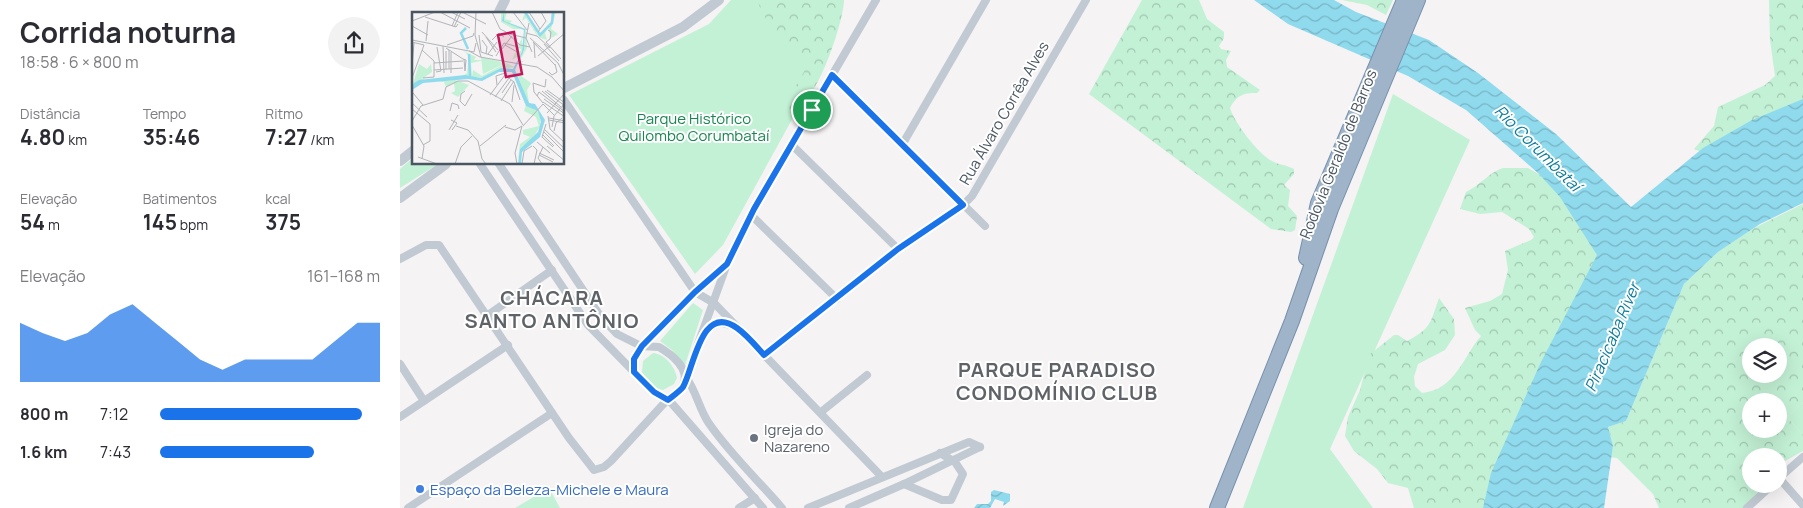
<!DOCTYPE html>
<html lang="pt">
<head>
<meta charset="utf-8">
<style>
	:root { --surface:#fff; --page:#f2f2f3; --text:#2b2b33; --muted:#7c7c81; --accent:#1a73e8 }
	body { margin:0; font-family:Manrope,sans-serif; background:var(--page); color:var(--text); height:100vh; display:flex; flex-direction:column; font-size:19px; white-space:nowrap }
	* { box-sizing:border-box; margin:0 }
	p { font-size:16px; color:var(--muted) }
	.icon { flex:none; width:28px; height:28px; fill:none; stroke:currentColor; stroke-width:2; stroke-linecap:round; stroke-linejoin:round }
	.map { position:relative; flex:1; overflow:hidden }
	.details { display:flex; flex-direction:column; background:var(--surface); width:400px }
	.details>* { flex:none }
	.fabs { position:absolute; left:1342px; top:338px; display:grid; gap:10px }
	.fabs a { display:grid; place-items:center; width:45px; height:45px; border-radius:50%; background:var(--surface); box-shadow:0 5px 20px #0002; font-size:25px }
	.pin { position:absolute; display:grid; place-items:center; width:42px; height:42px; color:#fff; margin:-21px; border:2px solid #fff; border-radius:50%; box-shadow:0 1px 5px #0007 }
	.round { display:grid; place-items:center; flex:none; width:52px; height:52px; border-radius:26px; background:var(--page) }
	.head { display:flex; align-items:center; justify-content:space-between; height:85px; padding:0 20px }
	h1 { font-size:28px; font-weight:700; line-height:38px }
	.stats { display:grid; grid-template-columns:repeat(3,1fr); gap:8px; height:85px; padding:5px 20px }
	.stats div { display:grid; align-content:center }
	.stats b { font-size:21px; font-weight:700 }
	.stats small { font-size:14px; font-weight:400 }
	.stats p { font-size:14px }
	.chart { height:140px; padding:10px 20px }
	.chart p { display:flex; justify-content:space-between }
	.chart svg { width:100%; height:90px; margin-top:5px; fill:var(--accent); opacity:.7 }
	ul { padding:0 20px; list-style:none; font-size:16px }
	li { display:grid; grid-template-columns:80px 60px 1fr; align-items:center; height:38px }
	li i { height:12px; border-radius:6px; background:var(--accent) }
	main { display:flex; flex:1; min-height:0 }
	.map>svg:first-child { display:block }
	.green { fill:#c3f1d5 }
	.forest { fill:url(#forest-crowns); fill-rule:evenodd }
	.water { fill:url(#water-waves) }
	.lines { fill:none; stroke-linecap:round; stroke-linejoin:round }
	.trunk-casing { stroke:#7690ad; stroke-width:16 }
	.minor { stroke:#c1cad2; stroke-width:8 }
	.tertiary { stroke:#c1cad2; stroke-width:10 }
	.trunk { stroke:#9fb4c9; stroke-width:14 }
	.route-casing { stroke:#fff; stroke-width:10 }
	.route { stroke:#1a73e8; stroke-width:6 }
	.worship-dot { fill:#6b7280; stroke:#fff; stroke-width:2 }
	.shop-dot { fill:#3f7fe0; stroke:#fff; stroke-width:2 }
	.labels { text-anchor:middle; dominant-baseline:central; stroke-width:4; stroke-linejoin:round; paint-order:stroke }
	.street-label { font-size:15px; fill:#4a5661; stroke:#fff }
	.park-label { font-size:15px; fill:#17864f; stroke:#fff }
	.worship-label { font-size:15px; fill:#5b616d; stroke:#fff; text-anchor:start }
	.shop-label { font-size:15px; fill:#366cbe; stroke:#fff; text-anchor:start }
	.water-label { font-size:16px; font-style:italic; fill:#0c7c9b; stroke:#fff }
	.district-label { font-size:20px; font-weight:bold; letter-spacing:1px; fill:#5f6368; stroke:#fff }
	.inset-river { fill:none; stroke:#90daee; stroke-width:2.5 }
	.inset-road { fill:none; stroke:#b1b4b9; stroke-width:1 }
	.view { fill:#c2185b; fill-opacity:0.15; stroke:#c2185b; stroke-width:2.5 }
	.inset-edge { fill:none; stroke:#4a5661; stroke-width:2.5 }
</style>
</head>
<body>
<main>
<section class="details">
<div class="head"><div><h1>Corrida noturna</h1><p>18:58 · 6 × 800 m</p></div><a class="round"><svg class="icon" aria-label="share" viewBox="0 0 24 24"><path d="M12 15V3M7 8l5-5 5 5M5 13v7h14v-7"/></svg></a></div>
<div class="stats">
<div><p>Distância</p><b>4.80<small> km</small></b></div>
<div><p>Tempo</p><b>35:46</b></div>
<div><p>Ritmo</p><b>7:27<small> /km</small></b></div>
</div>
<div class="stats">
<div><p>Elevação</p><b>54<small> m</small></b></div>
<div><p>Batimentos</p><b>145<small> bpm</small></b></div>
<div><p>kcal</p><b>375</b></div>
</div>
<div class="chart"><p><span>Elevação</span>161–168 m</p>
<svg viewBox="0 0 160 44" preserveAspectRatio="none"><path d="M0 44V15L10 20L20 24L30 20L40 11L50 6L60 15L70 24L80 33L90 38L100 33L110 33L120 33L130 33L140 24L150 15L160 15V44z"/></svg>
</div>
<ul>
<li><b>800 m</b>7:12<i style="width:92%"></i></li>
<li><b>1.6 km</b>7:43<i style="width:70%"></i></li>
</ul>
</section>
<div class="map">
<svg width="1403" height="508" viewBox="0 0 1403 508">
	<defs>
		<pattern id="forest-crowns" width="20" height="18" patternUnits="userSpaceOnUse" patternTransform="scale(1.25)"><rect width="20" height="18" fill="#c3f1d5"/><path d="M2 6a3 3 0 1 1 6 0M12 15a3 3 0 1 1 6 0" fill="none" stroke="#a0c6b0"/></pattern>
		<pattern id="water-waves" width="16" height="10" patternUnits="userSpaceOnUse" patternTransform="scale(1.25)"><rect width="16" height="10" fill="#90daee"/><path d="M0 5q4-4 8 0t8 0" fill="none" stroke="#78b4c4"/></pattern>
	</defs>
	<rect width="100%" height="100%" fill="#f5f3f3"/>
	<g class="green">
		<path d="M331,0H440L423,63L323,245L295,274L169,95L309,24Z"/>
		<path d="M993,94L1070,140L930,449L973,508H843Z"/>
		<path d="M14,157V164H38L0,188V169Z"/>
		<path d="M293,303L303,310L285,365L272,350L260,341Z"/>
		<path d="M253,353C265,354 275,367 277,378L274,384L263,390L253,387L242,372L243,361Z"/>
		<path d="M1403,402V435L1387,417Z"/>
		<path d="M149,488L160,508H115Z"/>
	</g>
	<g class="forest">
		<path d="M358,0H444C444,21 415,110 391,111L388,108C390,90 402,79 408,63C392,54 360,18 358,0Z"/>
		<path d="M742,0H799L807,19L824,32V38L819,46L821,49L831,51L826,60L827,67L860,90L857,93C843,93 837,95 830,108C834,122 858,154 872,161C879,165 887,165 894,169V174L884,185L890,190L888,206L897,216L895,230L891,232L871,229L689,94Z"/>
		<path d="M942,0H993L986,15L967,5Z"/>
		<path d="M1369,0H1403V137L1304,153L1294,149L1314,126L1318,107L1365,85L1375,76L1370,40Z"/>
		<path d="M1103,168H1128L1158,185L1200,255L1115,508H1014L1008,488L988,483L977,469L954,451L945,436L948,417L960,390L969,355L994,335H998L1007,341C1032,328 1030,323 1039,298L1054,319L1055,335L1045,350L1018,364L1014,377L1015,386L1022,393C1055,390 1063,357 1081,336L1075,330L1065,308L1090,301L1102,294L1108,270L1105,251L1131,240L1134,237L1129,229L1102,212L1080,214L1060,209L1066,192C1079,186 1091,171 1103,168Z"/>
		<path d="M1403,204V402L1387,417L1403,435V451L1385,461L1379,471V456H1351V484H1365L1344,508H1259L1253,494L1217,458L1211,457L1213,446L1208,427L1226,421L1284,284L1318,252L1354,228ZM1351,346H1379V374H1351ZM1351,401H1379V429H1351Z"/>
	</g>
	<g class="water">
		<path d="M854,0H934L956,12L1029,40L1078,73L1156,134L1231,207L1303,148L1352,120L1403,99V203L1360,224L1318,252L1284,284L1226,421L1208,427L1213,446L1204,508H1083L1091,473L1141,362L1197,255L1160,197L1139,174L1066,110L1008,76L888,24Z"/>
		<path d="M594,490L610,494V501L603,506L604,502L595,499L590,508H574L577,504H588L591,501V492Z"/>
	</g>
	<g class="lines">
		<defs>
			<g id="trunk">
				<path d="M906,258L918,203L1004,0"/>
				<path d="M817,508L892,321L931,209L1018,0"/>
			</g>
		</defs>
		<use href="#trunk" class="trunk-casing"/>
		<g class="minor">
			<path d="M432,75L585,226"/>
			<path d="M164,100L295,292L314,303L482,477"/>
			<path d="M392,145L498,249"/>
			<path d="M502,145L586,0"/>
			<path d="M80,164L188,325L234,372"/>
			<path d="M99,164L201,317L217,334L241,346L295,292L326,265"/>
			<path d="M351,215L437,299"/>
			<path d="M0,259L26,245H39L169,438L194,470L204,467L211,461L268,399L363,508"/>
			<path d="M88,315L152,270"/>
			<path d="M305,331L319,322L335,326"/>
			<path d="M241,346L259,347C271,354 291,369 283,385C280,391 273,395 268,399L254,392L234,372V359Z"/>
			<path d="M365,355L498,249L563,205L572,196L686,0"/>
			<path d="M0,364L24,401"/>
			<path d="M421,412L467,375"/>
			<path d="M0,417L108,345"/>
			<path d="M1379,478L1403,505"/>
			<path d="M1379,478L1403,457"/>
			<path d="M504,484L542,500H551L563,474L555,462L540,453"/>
			<path d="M8,508L152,413"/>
			<path d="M339,508L355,498"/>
			<path d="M382,508C358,480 329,453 308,422C299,408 296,391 286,377L327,264L354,209L476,0"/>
			<path d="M408,508L569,442L580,447"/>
			<path d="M449,508L504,484L580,447"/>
			<path d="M1347,508L1373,484"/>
		</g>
		<g class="tertiary">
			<path d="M98,14L105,0"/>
			<path d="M164,88L283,27L319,0"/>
			<path d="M0,161L14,150"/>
			<path d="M0,198L46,164"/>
		</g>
		<use href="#trunk" class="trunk"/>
	</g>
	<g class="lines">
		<defs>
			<path id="route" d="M432,75L563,205L498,249L364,355C356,346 347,335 337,328C301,302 294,368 283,387C280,391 273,396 268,400L254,392L234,372V359L242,346L295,292L327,264L354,209Z"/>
		</defs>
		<use href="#route" class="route-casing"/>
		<use href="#route" class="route"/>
	</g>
	<circle class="worship-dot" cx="354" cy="438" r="5"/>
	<circle class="shop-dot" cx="20" cy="489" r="5"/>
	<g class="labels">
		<g class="street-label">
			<text transform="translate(604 113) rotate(-60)">Rua Álvaro Corrêa Alves</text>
			<text transform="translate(938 154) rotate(-68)">Rodovia Geraldo de Barros</text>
		</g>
		<g class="park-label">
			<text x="294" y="118">Parque Histórico<tspan x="294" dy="17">Quilombo Corumbataí</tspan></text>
		</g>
		<g class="worship-label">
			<text x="364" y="429">Igreja do<tspan x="364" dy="17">Nazareno</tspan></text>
		</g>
		<g class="shop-label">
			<text x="30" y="489">Espaço da Beleza-Michele e Maura</text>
		</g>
		<g class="water-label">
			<text transform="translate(1138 148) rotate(45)">Rio Corumbataí</text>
			<text transform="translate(1212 337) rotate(-67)">Piracicaba River</text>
		</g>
		<g class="district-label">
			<text x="152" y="297">CHÁCARA<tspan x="152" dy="23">SANTO ANTÔNIO</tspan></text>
			<text x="657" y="369">PARQUE PARADISO<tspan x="657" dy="23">CONDOMÍNIO CLUB</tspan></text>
		</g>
	</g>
	<g transform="translate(12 12)">
		<rect width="152" height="152" fill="#f5f3f3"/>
		<path d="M69,45L94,51L71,62Z" fill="#c3f1d5"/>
		<path d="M89,0H95L93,7L100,9L98,11L114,17L115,36L108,48L112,50H107L110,42L100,48L103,41L110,38L102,33L107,32L112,22L110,28L111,41L112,39L113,21L111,17H101L89,10ZM113,0L116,1L114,4L122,17L127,16L125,20L123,18L125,22L128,24L125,20L129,21L139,9L140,0H144L139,17L146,22L139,26L136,15L133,21L135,28L129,26L124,22L114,6L110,9ZM52,39L64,45L62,48H73L59,51L60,64L61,58L70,64L94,51L103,55L88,57L71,66L51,64L55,61L57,44ZM7,52L15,57L19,52L20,60L10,67L13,68L0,75ZM105,61L119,71L115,78L117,91L126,96L116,92ZM43,68L57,73L46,85L39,81L43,79L42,71L34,75L32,70H24ZM114,93L127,100L129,113L119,129L110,135L106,148L108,132L118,125L111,122V118L127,114L124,105L112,99Z" fill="#c3f1d5"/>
		<path d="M92,0V9L113,17L112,38L103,58L117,91L123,92L133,108L128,125L110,140L109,152H106L108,137L126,120L129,110L126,99L114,94L100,60H87L70,69L56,67L11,71L0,78L2,71L7,68L53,63L69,66L89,56L101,57L110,40L112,18L90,9Z" fill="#90daee"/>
		<path class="inset-river" d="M113,0L128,23L140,11L141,0M54,16L49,21L56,37M57,42L58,64"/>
		<path class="inset-road" d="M28,0L58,16M39,0L53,7M50,0L74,12M64,0L63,23L69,45M80,0L88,17L94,20M101,0L115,18M117,0L128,17M13,5L44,15L46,12M0,9L23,0M117,11L114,26L120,40M0,14L16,23M40,14L46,0M42,15L49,0M70,20L86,38M126,20L134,9L129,0M95,21L108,33L118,35M114,21L125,24L138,36M98,22L114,26M67,23L69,40L81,44M74,25L84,40M118,26L146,51M0,28L62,40L64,31M70,28L75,35L74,42M80,28L87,21L92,25M14,29L16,9M0,30L12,33L0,66M121,30L143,53M134,30L149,47M134,30L138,27L139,20L136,18M122,31L123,46M132,32L147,49M35,33L61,24L62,21M93,33L107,41M31,34L32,61M34,36L51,47L54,48L53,59L52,47M90,37L100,24M10,38L22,49V65L11,66M37,38V57M34,39V57M57,39L68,45L125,55L140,65L153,80M39,40V61M76,42L85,30M84,44L92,31L106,35V38M126,44L153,21M22,51L51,49M146,51L153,65M0,54L2,31M22,58L51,56M24,60L29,59L25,35M137,60L140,63L145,60L143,52M121,71L133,75L134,67M121,71L122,80L131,91M85,73L84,64L93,61M135,78L153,91M53,79L49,82L48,89L53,94L60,82M130,79L149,95M133,79L153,94M1,81L11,93M90,81L99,68M78,83L93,63L102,70L108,88M125,84L127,80L153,100M83,85L97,66M132,87L153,102M89,89L102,69M100,90L102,73M131,90L153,105M0,91L15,105M131,92L142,103M0,97L18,112V129L11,133M38,99L40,91L46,93L47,97M135,101L152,82M136,104L138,117L153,131M137,106L153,109M39,108L45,111L40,118M137,108L153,111M0,109L9,94L31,87L34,75L46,69H56L98,92L111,113M134,112L130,125L141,135M0,113L12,134L10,147M44,114L56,118L66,129L70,147L74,152M111,114L131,92M93,115L103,118L110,114M140,115L142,104L153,91M37,118L46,103M133,118L153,137M142,119L144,111L150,106M132,120L153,141M131,123L142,134M125,130L138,141M68,134L94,113M121,134L125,138L122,152M135,134L153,149M127,141L142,148M127,143L141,150M6,145L25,152M43,152L49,135L60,124M105,152L103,141L110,114M110,152L112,139L120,134M130,152L126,146L131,135"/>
		<path class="view" d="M102,20L110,62L94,65L86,23Z"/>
		<rect width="152" height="152" class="inset-edge"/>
	</g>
</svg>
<div class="fabs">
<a><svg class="icon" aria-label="layers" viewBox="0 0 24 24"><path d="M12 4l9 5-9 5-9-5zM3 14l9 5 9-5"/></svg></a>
<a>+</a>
<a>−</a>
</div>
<div class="pin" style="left:412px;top:110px;background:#1e9e55"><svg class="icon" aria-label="arrive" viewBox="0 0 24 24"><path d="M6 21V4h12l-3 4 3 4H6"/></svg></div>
</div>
</main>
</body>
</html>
